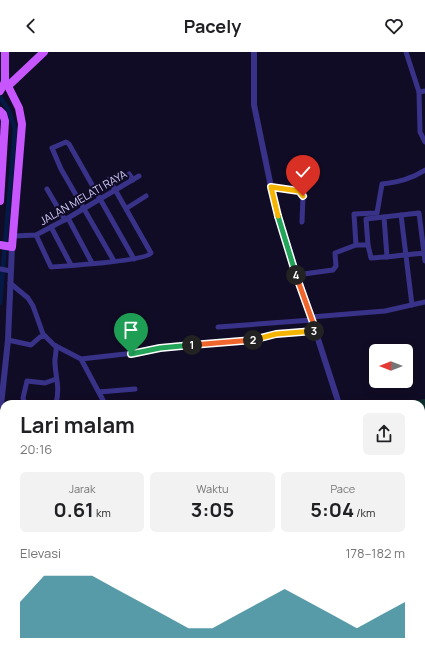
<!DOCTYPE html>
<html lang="id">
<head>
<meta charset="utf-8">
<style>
	:root { --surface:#fff; --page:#f2f2f2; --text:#202124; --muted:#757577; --accent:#127284 }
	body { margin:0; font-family:Manrope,sans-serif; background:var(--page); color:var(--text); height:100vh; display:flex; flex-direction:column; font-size:15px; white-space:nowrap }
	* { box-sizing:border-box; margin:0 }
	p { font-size:13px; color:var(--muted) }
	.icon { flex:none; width:22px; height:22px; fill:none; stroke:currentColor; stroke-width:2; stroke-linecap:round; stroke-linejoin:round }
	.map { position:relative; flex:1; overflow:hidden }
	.panel { position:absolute; left:0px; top:348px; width:425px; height:256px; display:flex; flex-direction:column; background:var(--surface); border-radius:12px 12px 0 0; box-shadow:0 2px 10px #0003 }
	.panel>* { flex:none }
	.needle { width:26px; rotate:270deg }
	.tools { position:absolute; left:369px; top:292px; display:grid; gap:8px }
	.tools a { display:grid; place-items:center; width:44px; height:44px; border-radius:6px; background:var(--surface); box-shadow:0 2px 10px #0003; font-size:20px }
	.pin { position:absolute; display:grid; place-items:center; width:34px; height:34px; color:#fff; margin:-41px -17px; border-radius:50% 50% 50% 0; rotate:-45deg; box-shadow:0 0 4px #0007 }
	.pin .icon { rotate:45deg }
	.km { position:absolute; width:20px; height:20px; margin:-10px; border-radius:50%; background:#222; color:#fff; font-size:11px; line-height:20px; text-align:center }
	.round { display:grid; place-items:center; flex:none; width:42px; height:42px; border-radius:6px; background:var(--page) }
	.overview { display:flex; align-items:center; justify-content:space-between; height:68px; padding:0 20px }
	h1 { font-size:22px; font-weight:700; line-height:30px }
	.metrics { display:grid; grid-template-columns:repeat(3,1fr); gap:6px; height:68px; padding:4px 20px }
	.metrics div { display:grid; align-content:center; border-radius:6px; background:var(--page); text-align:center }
	.metrics b { font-size:20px; font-weight:700 }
	.metrics small { font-size:11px; font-weight:400 }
	.metrics p { font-size:11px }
	.chart { height:112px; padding:8px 20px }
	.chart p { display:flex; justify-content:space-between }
	.chart svg { width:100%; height:72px; margin-top:4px; fill:var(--accent); opacity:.7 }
	header { display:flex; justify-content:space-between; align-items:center; height:52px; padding:0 20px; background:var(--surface); font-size:18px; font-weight:700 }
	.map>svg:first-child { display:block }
	.green { fill:#0e2f2f }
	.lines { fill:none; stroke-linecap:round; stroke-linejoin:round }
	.canal { stroke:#041945; stroke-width:4.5 }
	.minor { stroke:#393289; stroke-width:5 }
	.tertiary { stroke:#393289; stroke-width:6 }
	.primary { stroke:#c856ff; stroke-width:8 }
	.split-1-casing { stroke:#fff; stroke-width:8 }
	.split-2-casing { stroke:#fff; stroke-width:8 }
	.split-3-casing { stroke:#fff; stroke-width:8 }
	.split-4-casing { stroke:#fff; stroke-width:8 }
	.split-5-casing { stroke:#fff; stroke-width:8 }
	.split-6-casing { stroke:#fff; stroke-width:8 }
	.split-1 { stroke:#22a559; stroke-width:5 }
	.split-2 { stroke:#f0652b; stroke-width:5 }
	.split-3 { stroke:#f5b400; stroke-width:5 }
	.split-4 { stroke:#f0652b; stroke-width:5 }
	.split-5 { stroke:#22a559; stroke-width:5 }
	.split-6 { stroke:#f5b400; stroke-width:5 }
	.labels { text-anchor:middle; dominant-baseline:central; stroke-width:4; stroke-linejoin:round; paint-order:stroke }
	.street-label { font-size:11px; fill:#d7cfff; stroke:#110c25 }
</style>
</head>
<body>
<header><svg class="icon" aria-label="back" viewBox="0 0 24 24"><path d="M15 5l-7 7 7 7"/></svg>Pacely<svg class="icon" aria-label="heart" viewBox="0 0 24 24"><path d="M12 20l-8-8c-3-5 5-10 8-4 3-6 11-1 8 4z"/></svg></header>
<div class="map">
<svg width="425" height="604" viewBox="0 0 425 604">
	<rect width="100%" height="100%" fill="#110c25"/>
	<path class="green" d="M425,347V411H421V352H390Z"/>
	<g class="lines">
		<path class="canal" d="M0,45L9,59L15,77L0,251"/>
		<g class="minor">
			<path d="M406,0L419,40L420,80L425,90"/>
			<path d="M419,40L425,39"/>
			<path d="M129,122L133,128"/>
			<path d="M271,135L301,140L303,144L302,170"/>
			<path d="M47,137L65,168"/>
			<path d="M127,156L146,144"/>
			<path d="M401,163L412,253"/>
			<path d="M384,165L387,205"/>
			<path d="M68,166L92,211"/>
			<path d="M51,175L71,213"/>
			<path d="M36,183L51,215C66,214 146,209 151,201L109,127"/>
			<path d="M14,184L36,183L68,166L139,124"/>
			<path d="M356,193L354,162L377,161L382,132C399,130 411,127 425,118"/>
			<path d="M425,201H424C406,203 389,205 371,206L368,193L366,167L419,161C421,177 423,193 425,209"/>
			<path d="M114,209L61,117L52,96L66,90L69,92L134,207"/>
			<path d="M0,217L11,219"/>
			<path d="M296,223L333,218L336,214L335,201L356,193H368"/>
			<path d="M10,231L28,246L33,254L43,282L54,293L81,307L105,352"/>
			<path d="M311,265L385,259L425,250"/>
			<path d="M218,275L312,268"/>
			<path d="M8,288L31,293L40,285L45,284"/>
			<path d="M81,307L125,302L160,296L259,287L276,282L315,279"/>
			<path d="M99,340L135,337"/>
			<path d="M25,352L23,346L27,329L45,331L56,327"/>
			<path d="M56,352C60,335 56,328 55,312C54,306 57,301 56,294"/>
			<path d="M0,368L4,369"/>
			<path d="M0,552H4"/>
			<path d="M31,600L82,603"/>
			<path d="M278,600L280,604"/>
			<path d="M14,604V600"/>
			<path d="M101,604V600"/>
			<path d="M119,604V600"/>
			<path d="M137,604L138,600"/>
		</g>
		<g class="tertiary">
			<path d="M254,0V53L275,154L339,352"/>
			<path d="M0,363L8,288L12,195"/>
			<path d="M342,600V604"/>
		</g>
		<g class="primary">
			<path d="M0,39L5,30V0"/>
			<path d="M0,59L3,62L5,69L0,149"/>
			<path d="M0,193L12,195L22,72L19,56L8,34L44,0"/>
		</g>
	</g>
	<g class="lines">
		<defs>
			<path id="split-1" d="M131,302L160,296L192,293"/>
			<path id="split-2" d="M192,293L253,288"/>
			<path id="split-3" d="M253,288L276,282L314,279"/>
			<path id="split-4" d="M296,223L316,279H314"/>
			<path id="split-5" d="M278,164L296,223"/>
			<path id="split-6" d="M278,164L271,135L299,139L303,144"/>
		</defs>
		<use href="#split-1" class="split-1-casing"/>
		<use href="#split-2" class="split-2-casing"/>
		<use href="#split-3" class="split-3-casing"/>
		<use href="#split-4" class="split-4-casing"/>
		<use href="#split-5" class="split-5-casing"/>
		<use href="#split-6" class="split-6-casing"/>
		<use href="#split-1" class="split-1"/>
		<use href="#split-2" class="split-2"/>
		<use href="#split-3" class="split-3"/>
		<use href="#split-4" class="split-4"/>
		<use href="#split-5" class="split-5"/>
		<use href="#split-6" class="split-6"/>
	</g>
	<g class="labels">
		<g class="street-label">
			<text transform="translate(83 145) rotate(-30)">JALAN MELATI RAYA</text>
		</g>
	</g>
</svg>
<div class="tools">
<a><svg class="needle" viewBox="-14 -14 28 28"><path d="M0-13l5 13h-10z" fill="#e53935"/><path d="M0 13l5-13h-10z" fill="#757577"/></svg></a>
</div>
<div class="pin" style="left:131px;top:302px;background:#1e9e55"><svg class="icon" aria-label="arrive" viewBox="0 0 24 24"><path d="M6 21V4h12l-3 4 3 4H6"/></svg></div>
<div class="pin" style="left:303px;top:144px;background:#d93025"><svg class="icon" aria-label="check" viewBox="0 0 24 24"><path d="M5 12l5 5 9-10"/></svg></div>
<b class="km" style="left:192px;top:293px">1</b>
<b class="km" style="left:253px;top:288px">2</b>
<b class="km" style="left:314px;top:279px">3</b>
<b class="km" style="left:296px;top:223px">4</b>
<section class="panel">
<div class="overview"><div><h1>Lari malam</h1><p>20:16</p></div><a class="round"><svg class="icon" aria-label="share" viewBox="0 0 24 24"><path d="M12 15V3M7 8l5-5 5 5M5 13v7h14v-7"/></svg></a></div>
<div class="metrics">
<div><p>Jarak</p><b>0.61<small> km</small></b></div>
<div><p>Waktu</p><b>3:05</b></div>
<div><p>Pace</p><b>5:04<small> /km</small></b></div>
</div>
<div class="chart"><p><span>Elevasi</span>178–182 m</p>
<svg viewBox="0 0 160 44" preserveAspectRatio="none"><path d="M0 44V22L10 6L20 6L30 6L40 14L50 22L60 30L70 38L80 38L90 30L100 22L110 14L120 22L130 30L140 38L150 30L160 22V44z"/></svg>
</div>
</section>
</div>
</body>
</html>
